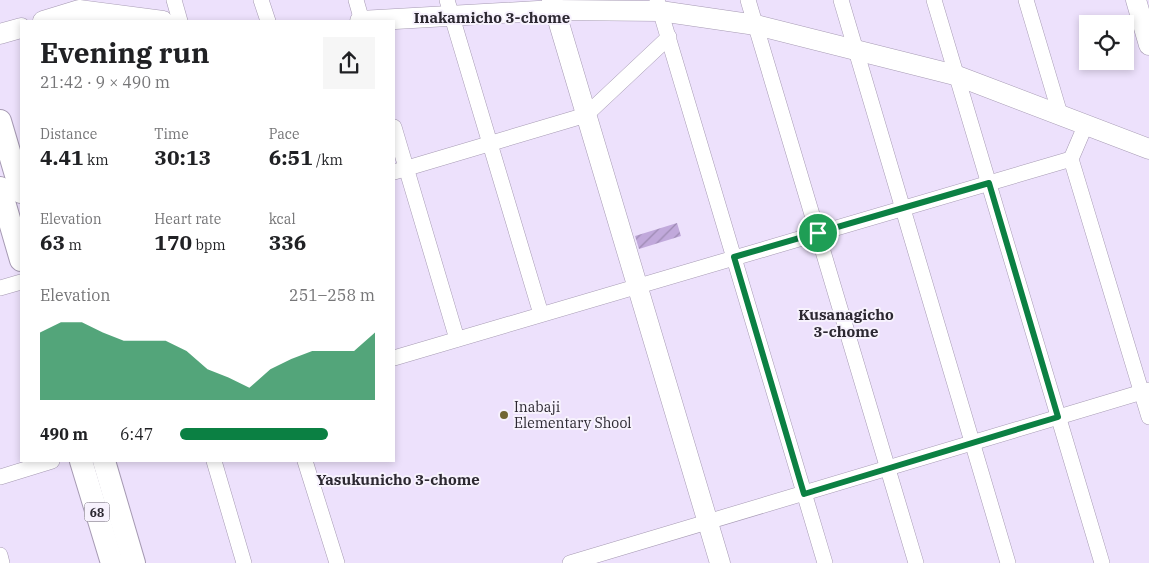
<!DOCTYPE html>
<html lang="en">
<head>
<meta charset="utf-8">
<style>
	:root { --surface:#fff; --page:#f6f6f6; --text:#202124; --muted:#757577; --accent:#0b8043 }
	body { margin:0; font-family:"IBM Plex Serif",serif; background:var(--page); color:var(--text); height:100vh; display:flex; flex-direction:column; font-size:19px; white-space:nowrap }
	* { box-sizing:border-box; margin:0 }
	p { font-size:16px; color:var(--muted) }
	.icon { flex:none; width:28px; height:28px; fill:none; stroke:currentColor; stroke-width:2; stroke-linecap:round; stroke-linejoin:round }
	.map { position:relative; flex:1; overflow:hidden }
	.details { position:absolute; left:20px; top:20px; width:375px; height:442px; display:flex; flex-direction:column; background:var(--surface); border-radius:0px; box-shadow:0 2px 8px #0003 }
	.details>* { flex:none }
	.fabs { position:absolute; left:1079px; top:15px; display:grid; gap:10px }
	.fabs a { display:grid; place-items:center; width:55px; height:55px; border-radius:0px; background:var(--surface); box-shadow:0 2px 8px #0003; font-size:25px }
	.pin { position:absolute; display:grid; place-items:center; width:42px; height:42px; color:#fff; margin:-21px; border:2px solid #fff; border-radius:50%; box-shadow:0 1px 5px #0007 }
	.round { display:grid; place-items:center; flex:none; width:52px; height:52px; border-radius:0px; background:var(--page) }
	.summary { display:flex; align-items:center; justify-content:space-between; height:85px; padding:0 20px }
	h1 { font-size:28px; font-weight:700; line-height:38px }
	.metrics { display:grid; grid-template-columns:repeat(3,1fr); gap:8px; height:85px; padding:5px 20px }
	.metrics div { display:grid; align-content:center }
	.metrics b { font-size:21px; font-weight:700 }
	.metrics small { font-size:14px; font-weight:400 }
	.metrics p { font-size:14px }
	.chart { height:140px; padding:10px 20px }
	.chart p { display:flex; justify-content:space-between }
	.chart svg { width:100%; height:90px; margin-top:5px; fill:var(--accent); opacity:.7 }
	ul { padding:0 20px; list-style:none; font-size:16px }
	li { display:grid; grid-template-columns:80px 60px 1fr; align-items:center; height:38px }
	li i { height:12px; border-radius:6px; background:var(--accent) }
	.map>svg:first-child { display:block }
	.garden { fill:url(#garden-furrows) }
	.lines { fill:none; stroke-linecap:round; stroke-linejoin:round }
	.street-casing { stroke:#a69ab3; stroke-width:16 }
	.secondary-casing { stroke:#a69ab3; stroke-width:21 }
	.primary-casing { stroke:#a69ab3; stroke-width:24 }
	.street { stroke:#fff; stroke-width:15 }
	.secondary { stroke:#fff; stroke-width:20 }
	.primary { stroke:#fff; stroke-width:22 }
	.route-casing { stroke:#fff; stroke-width:10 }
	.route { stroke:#0b8043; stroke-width:6 }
	.poi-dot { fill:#726633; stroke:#f7f2fd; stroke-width:2 }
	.labels { text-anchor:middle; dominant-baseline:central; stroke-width:4; stroke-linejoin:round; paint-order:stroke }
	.shield { fill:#f7f2fd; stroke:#69656e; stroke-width:1 }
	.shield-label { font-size:12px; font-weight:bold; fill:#2c2831 }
	.poi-label { font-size:14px; fill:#2c2831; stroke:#f7f2fd; text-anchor:start }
	.neighbourhood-label { font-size:15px; font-weight:bold; fill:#2c2831; stroke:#f7f2fd }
</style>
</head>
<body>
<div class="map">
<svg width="1149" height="563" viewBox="0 0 1149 563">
	<defs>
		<pattern id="garden-furrows" width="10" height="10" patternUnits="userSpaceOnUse" patternTransform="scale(1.25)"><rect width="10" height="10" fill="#c1a9db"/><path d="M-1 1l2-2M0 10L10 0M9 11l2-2" fill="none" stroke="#9d8ab2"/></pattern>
	</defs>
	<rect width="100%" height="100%" fill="#ede1fc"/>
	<path class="garden" d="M677,223L681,236L639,249L635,236Z"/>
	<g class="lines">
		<defs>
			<g id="street">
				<path d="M174,0L180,21"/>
				<path d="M261,0L268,21"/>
				<path d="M356,0L362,21"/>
				<path d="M447,0L541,314"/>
				<path d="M657,0L825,563"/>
				<path d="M748,0L916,563"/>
				<path d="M841,0L1008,563"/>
				<path d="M934,0L1102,563"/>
				<path d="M1026,0L1060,114"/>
				<path d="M1086,124L1071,159L1149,417"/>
				<path d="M394,127L457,339"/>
				<path d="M394,172L586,115L669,37"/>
				<path d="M0,288L21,282"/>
				<path d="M394,358L1071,159"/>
				<path d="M214,461L244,563"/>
				<path d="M305,461L337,563"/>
				<path d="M0,477L52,461"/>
				<path d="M0,555L2,563"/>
				<path d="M570,563L1149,390"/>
			</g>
			<g id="secondary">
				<path d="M552,0L720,563"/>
				<path d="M1136,0L1149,45"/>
				<path d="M43,21L79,10L163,21"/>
				<path d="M360,21L555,10L660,11L756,25L955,75L1149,149"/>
				<path d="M0,34L21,28"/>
			</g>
			<g id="primary">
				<path d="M0,121L21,192"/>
				<path d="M0,188L21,260"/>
				<path d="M81,461L112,563"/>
				<path d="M104,461L134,563"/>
			</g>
		</defs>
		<use href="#street" class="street-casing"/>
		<use href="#secondary" class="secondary-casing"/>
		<use href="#primary" class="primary-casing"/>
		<use href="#street" class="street"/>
		<use href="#secondary" class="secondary"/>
		<use href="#primary" class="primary"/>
	</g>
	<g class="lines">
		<defs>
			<path id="route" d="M989,183L1058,417L804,494L734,257Z"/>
		</defs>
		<use href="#route" class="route-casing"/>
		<use href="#route" class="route"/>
	</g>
	<circle class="poi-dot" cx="504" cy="415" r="5"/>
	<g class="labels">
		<rect class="shield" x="84.5" y="502.5" width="25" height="19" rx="4"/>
		<g class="shield-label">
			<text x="97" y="512">68</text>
		</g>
		<g class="poi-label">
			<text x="514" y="407">Inabaji<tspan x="514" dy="16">Elementary Shool</tspan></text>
		</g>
		<g class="neighbourhood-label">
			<text x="492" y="17">Inakamicho 3-chome</text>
			<text x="846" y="314">Kusanagicho<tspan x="846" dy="17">3-chome</tspan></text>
			<text x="398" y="479">Yasukunicho 3-chome</text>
		</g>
	</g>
</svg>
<div class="fabs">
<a><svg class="icon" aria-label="locate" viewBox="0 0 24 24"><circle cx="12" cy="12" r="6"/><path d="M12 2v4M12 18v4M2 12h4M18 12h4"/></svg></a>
</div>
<div class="pin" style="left:818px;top:233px;background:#1e9e55"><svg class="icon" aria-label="arrive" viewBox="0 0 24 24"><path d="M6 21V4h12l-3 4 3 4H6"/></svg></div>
<section class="details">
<div class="summary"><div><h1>Evening run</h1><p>21:42 · 9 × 490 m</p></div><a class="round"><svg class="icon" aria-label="share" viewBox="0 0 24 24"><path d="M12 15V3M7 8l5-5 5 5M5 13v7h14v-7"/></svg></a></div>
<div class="metrics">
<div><p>Distance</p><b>4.41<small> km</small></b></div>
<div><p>Time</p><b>30:13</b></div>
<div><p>Pace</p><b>6:51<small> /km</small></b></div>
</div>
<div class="metrics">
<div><p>Elevation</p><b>63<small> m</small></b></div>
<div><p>Heart rate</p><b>170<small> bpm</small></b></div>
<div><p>kcal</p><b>336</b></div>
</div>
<div class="chart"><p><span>Elevation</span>251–258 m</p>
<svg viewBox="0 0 160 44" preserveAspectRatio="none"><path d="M0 44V11L10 6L20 6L30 11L40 15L50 15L60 15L70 20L80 29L90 33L100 38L110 29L120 24L130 20L140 20L150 20L160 11V44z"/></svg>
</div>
<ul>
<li><b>490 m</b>6:47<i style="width:76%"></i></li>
</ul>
</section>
</div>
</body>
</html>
